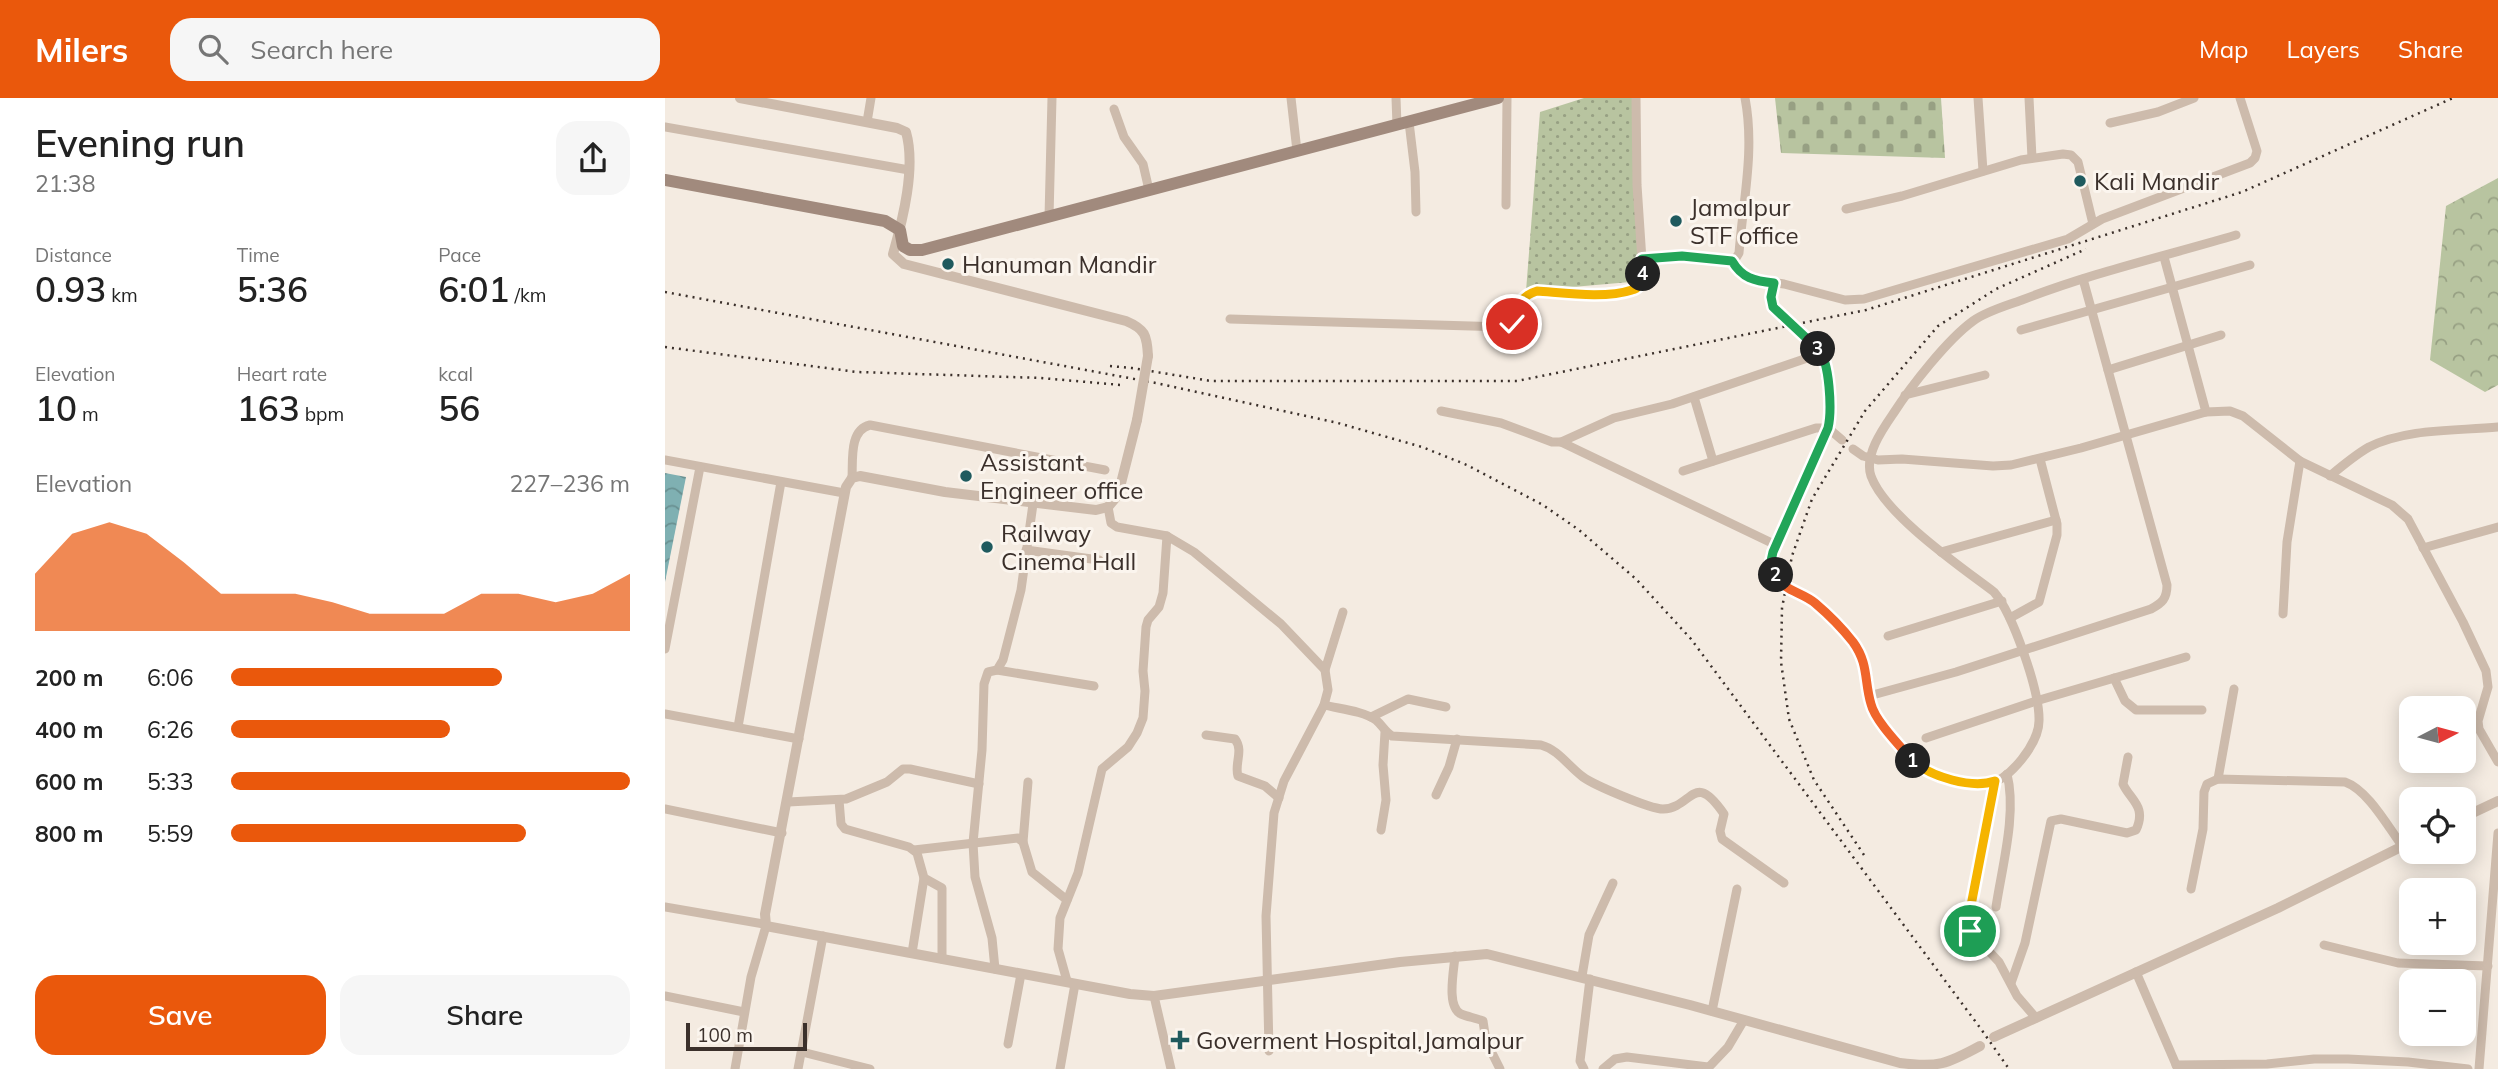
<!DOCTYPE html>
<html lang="en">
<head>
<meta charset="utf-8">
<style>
	:root { --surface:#fff; --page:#f6f6f6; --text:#222; --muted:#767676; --accent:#ea580c }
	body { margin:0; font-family:Mulish,sans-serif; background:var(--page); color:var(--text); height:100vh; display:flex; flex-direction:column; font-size:26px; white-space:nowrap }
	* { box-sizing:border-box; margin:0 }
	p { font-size:23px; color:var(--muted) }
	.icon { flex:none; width:38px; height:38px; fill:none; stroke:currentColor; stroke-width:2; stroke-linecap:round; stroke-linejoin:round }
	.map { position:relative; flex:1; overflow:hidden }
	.panel { display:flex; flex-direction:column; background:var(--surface); width:665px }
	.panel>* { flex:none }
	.needle { width:46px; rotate:84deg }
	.tools { position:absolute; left:1734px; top:598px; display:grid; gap:14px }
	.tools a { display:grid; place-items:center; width:77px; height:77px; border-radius:14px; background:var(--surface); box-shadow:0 4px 18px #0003; font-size:35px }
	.scale { position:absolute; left:21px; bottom:18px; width:121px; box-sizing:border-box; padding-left:7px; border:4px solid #3b302b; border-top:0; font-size:19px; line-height:24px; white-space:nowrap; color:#3b302b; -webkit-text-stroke:5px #fbf5ee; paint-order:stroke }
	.pin { position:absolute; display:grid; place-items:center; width:60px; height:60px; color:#fff; margin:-30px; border:4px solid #fff; border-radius:50%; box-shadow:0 2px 7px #0007 }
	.km { position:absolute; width:35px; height:35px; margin:-18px; border-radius:50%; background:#222; color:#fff; font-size:19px; line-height:35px; text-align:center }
	.round { display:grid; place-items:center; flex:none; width:74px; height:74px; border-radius:21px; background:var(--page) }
	.headline { display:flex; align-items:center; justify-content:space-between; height:119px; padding:0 35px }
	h1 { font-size:38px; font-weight:600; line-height:52px }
	.figures { display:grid; grid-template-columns:repeat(3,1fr); gap:10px; height:119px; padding:7px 35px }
	.figures div { display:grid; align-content:center }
	.figures b { font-size:35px; font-weight:600 }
	.figures small { font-size:19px; font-weight:400 }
	.figures p { font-size:19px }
	.chart { height:196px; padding:14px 35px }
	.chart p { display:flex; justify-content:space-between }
	.chart svg { width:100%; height:126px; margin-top:7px; fill:var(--accent); opacity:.7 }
	.action { display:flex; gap:14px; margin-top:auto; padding:14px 35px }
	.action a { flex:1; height:80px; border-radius:21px; background:var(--accent); color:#fff; font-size:28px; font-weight:600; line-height:80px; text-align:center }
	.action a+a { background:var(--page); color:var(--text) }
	ul { padding:0 35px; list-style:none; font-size:23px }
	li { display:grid; grid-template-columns:112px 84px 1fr; align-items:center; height:52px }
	li i { height:18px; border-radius:9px; background:var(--accent) }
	header { display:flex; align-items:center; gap:42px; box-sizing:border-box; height:98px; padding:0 35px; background:var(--accent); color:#fff }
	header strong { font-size:33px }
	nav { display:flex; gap:38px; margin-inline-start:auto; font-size:24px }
	.search { width:490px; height:63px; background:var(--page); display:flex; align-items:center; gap:18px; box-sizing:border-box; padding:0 24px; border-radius:21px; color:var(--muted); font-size:26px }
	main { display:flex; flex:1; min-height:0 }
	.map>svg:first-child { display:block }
	.grass { fill:url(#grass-dots) }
	.cemetery { fill:url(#cemetery-stones) }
	.park { fill:url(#park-crowns) }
	.water { fill:url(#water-waves) }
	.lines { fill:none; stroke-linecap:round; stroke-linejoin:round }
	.minor { stroke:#cdbbac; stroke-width:9 }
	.tertiary { stroke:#cdbbac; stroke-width:10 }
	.secondary { stroke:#a18a7d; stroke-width:12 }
	.rail { stroke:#3b302b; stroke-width:2.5; stroke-dasharray:2 5; stroke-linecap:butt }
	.tertiary-bridge { stroke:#cdbbac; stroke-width:10 }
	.split-1-casing { stroke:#fff; stroke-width:14 }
	.split-2-casing { stroke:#fff; stroke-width:14 }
	.split-3-casing { stroke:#fff; stroke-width:14 }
	.split-4-casing { stroke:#fff; stroke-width:14 }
	.split-5-casing { stroke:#fff; stroke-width:14 }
	.split-1 { stroke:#f5b400; stroke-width:9 }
	.split-2 { stroke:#f0652b; stroke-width:9 }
	.split-3 { stroke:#22a559; stroke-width:9 }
	.split-4 { stroke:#22a559; stroke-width:9 }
	.split-5 { stroke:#f5b400; stroke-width:9 }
	.poi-dot { fill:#1f5a5e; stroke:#fbf5ee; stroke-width:2.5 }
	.labels { text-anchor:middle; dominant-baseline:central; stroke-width:6; stroke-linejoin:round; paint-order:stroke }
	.poi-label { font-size:24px; fill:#3b302b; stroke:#fbf5ee; text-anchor:start }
</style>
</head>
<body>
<header>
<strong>Milers</strong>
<div class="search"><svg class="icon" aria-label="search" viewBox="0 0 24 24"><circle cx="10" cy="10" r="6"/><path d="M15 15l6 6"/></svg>Search here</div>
<nav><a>Map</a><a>Layers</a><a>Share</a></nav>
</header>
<main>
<section class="panel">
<div class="headline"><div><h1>Evening run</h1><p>21:38</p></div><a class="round"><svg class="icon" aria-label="share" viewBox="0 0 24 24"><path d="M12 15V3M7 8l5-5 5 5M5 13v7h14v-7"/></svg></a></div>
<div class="figures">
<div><p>Distance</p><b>0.93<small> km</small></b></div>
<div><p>Time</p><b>5:36</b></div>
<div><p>Pace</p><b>6:01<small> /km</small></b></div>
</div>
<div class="figures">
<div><p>Elevation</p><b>10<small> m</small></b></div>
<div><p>Heart rate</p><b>163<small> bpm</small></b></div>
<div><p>kcal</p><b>56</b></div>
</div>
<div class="chart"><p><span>Elevation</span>227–236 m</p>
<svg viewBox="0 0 160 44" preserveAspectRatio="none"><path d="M0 44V24L10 10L20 6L30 10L40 20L50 31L60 31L70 31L80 34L90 38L100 38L110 38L120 31L130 31L140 34L150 31L160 24V44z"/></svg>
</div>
<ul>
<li><b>200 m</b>6:06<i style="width:68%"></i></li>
<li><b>400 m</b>6:26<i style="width:55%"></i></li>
<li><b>600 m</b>5:33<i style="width:100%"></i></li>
<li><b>800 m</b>5:59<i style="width:74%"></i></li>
</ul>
<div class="action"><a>Save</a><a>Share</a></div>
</section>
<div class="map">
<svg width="1833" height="971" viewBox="0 0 1833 971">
	<defs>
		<pattern id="grass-dots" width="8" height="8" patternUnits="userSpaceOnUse" patternTransform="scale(1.75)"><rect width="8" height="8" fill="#b8c4a0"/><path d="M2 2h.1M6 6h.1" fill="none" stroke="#97a083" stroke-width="1.8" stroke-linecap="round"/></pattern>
		<pattern id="cemetery-stones" width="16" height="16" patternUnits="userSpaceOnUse" patternTransform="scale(1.75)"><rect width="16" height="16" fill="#b8c4a0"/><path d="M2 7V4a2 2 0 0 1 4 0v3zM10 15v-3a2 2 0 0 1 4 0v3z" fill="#97a083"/></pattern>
		<pattern id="park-crowns" width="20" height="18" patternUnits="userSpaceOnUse" patternTransform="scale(1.75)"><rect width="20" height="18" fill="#b8c4a0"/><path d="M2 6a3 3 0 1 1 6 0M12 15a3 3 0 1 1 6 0" fill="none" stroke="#97a083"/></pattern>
		<pattern id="water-waves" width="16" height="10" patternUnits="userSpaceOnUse" patternTransform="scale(1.75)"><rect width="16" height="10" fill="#7fb0b2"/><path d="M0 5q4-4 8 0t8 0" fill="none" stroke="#699091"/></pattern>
	</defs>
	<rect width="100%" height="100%" fill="#f4ebe1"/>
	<path class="grass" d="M919,0H971L977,183L861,193L875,14Z"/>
	<path class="cemetery" d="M1110,0H1276L1280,60L1116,55Z"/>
	<path class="park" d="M1833,80V287L1820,294L1765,262L1781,108Z"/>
	<path class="water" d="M0,375L21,379L0,484Z"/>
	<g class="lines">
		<g class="minor">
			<path d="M626,0L632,53"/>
			<path d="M731,0L732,27"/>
			<path d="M1313,0L1318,73"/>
			<path d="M1364,0L1367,60"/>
			<path d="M449,11L459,39L478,66L484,92"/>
			<path d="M202,24L206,0"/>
			<path d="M744,24L750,74L751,114"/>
			<path d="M1445,25L1493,14L1529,0"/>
			<path d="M0,29L244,72"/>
			<path d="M841,107L842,0"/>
			<path d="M1181,111L1237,98L1356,62L1398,56L1406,57L1413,64L1428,126"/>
			<path d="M384,119L387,0"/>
			<path d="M1499,159L1541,314"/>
			<path d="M977,161L1017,158L1059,163L1071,160L1074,155C1078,103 1090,52 1080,0"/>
			<path d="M1067,163L1074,174L1085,181L1119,186L1180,202L1199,201L1403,141L1437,121L1585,65L1590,60L1592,53L1575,0"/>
			<path d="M1109,185L1106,199L1108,209L1157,255L1166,318L1108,454C1101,487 1128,488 1147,503C1158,511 1168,522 1177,532C1189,546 1200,559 1203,578C1205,588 1203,599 1207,609C1210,620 1243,660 1252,667C1267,678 1305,689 1323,686C1345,682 1374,645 1374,623C1375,594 1348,516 1329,494C1296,469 1220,417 1206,378C1199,358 1217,332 1228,316C1246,288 1282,242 1308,223C1322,213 1341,208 1357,202C1426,175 1500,158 1571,137"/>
			<path d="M565,221L841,229L847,226C851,210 855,198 872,193C893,194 954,201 970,190C976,187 977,183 978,177L972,87L971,0"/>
			<path d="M1356,232L1585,167"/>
			<path d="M1443,272L1556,237"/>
			<path d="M1240,297L1320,277"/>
			<path d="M1029,299L1048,363"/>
			<path d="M776,313L836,325L887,344H896L949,320L1007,306L1157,255"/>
			<path d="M896,344L1111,447"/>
			<path d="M1188,351L1198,358L1213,362L1237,361L1328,368L1346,367L1416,350L1541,314L1565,313L1578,318L1635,363L1727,407L1743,421L1798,524L1821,573L1823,589L1813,623L1814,631L1833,664"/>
			<path d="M0,362L179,395"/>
			<path d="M1018,373L1151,330H1163L1177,342"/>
			<path d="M1665,378C1677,368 1690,357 1704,349C1742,330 1792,333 1833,329"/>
			<path d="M187,380C188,362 184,332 205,327L440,372"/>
			<path d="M443,409L446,425L452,429L502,438L529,454L616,526L660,572L663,592L659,607L619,683L609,715L601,818L604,953"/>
			<path d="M1758,450L1833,429"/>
			<path d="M361,452L434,462"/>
			<path d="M1276,454L1391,422"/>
			<path d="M1618,516L1622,444L1635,363"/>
			<path d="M1345,520L1374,504L1392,437V426L1375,361"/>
			<path d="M1223,538L1337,503"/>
			<path d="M0,551L35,369"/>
			<path d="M332,572L429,588"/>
			<path d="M660,572L678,514"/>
			<path d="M1449,580L1460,603L1471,612H1537"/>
			<path d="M1204,598L1291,574L1486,511C1497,505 1502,501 1502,487L1418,181"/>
			<path d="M659,607C675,611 698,613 711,622C717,627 720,634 727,638L876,647C894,652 903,668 918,679C929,687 985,711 998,711C1028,710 1028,671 1059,716L1055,733L1057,741L1119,785"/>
			<path d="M0,616L134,641"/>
			<path d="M706,619L743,601L781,609"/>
			<path d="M73,629L116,384"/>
			<path d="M541,637L570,641C579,653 569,666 573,678L600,688L614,700"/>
			<path d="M1261,640L1371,603L1521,559"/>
			<path d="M1553,681L1569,591"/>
			<path d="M1330,683L1303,828L1305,833L1334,864L1352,898L1371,920"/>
			<path d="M771,697L784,669L792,641"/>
			<path d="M174,702L176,726L180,731L244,749L252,755L259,780L277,790V861"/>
			<path d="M123,704L181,701L222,684L238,671H245L314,686"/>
			<path d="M0,711L117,735"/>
			<path d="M716,732L721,702L718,667L720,634"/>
			<path d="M358,744L363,684"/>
			<path d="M249,752L353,740L358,744L367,774L402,802"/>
			<path d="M1526,791L1538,731L1539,694L1542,686L1553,681L1680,684C1703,692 1723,729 1738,749"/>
			<path d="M0,809L99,826"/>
			<path d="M1331,809C1337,769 1352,715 1342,676"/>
			<path d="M1659,847L1733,865L1823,868"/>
			<path d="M247,855L259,780"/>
			<path d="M790,858C789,872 781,909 796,916C803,919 811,920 818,923L821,943L835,971"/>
			<path d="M330,871L327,840L310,779L308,745L317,652L319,586L323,574L332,572L338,562L356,492L368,406"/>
			<path d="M1471,874L1512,969"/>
			<path d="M917,878L924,837L948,785"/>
			<path d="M402,883L393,851L395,820L413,775L437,671L463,649L472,635L478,620L480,593L478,573L481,529L483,522L494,509L498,495L502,438"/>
			<path d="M1346,885L1360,845L1386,723L1396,721L1462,735L1471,732C1482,708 1465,702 1458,686L1463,659"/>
			<path d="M0,898L79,914"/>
			<path d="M489,898L506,971"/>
			<path d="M1047,913L1072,791"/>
			<path d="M343,946L356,876"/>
			<path d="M137,954L205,971"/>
			<path d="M1511,967L1602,966L1649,961H1683L1743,964L1803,971"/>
			<path d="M70,971L86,879L101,828"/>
			<path d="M133,971L158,838"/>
			<path d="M395,971L410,886"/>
			<path d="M919,971L915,963L925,881"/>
			<path d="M938,971L950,961L962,959L1043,969"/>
			<path d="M1042,971L1063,949L1079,922"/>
			<path d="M1814,971L1833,735"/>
		</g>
		<g class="tertiary">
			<path d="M75,0L232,30L241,34C251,69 238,121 228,156L239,166L461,223C480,231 482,237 483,258"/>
			<path d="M472,322L453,397L443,409L431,412L280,394L195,378L187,380L181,389L100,816L101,828L465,896L489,898L735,864L822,856L1025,907L1235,965C1273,970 1282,966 1315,948"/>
			<path d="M1799,719L1833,703"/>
			<path d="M1329,939L1613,810L1746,744"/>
		</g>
		<path class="secondary" d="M0,82L220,123L235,132L238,148L245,152H257L833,0"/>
		<g class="rail">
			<path d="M0,194L491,285L673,325L757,349L802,367L878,407L914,432L971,481L1026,541L1316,931L1344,971"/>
			<path d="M0,249L192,274L376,280L456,287"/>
			<path d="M445,268L467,270L546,283H852L1201,212L1577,94L1788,0"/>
			<path d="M1199,757L1149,682L1124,621L1116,564L1117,510L1127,458L1147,401L1200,313L1273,228L1331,191L1421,151"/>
		</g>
		<path class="tertiary-bridge" d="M472,322L483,258"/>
	</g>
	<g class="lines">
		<defs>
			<path id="split-1" d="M1248,663C1266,679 1307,691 1330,683L1303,823L1305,833"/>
			<path id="split-2" d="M1111,477C1118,493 1137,494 1150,505C1163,516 1177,530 1188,544C1204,566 1199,583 1206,606C1210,623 1236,649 1248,663"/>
			<path id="split-3" d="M1111,477L1106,463L1108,454L1163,330C1167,313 1165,263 1153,251"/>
			<path id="split-4" d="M978,176L977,161L1017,158L1067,163C1077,180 1089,183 1109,185L1106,199L1108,209L1153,251"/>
			<path id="split-5" d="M847,226C851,210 855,198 872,193C900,195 940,201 967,192C975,190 977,183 978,176"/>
		</defs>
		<use href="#split-1" class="split-1-casing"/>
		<use href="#split-2" class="split-2-casing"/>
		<use href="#split-3" class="split-3-casing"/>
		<use href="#split-4" class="split-4-casing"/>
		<use href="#split-5" class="split-5-casing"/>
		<use href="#split-1" class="split-1"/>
		<use href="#split-2" class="split-2"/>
		<use href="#split-3" class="split-3"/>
		<use href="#split-4" class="split-4"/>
		<use href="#split-5" class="split-5"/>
	</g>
	<g class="poi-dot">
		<circle cx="1415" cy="83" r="7"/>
		<circle cx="1011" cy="123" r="7"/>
		<circle cx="283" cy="166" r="7"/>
		<circle cx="301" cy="378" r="7"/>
		<circle cx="322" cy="449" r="7"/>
		<path d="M511.5 931.5h7v7h7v7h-7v7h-7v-7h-7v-7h7z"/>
	</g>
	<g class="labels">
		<g class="poi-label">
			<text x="1429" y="83">Kali Mandir</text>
			<text x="1025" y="109">Jamalpur<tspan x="1025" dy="28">STF office</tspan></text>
			<text x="297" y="166">Hanuman Mandir</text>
			<text x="315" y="364">Assistant<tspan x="315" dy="28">Engineer office</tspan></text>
			<text x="336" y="435">Railway<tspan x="336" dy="28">Cinema Hall</tspan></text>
			<text x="531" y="942">Goverment Hospital,Jamalpur</text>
		</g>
	</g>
</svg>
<div class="tools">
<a><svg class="needle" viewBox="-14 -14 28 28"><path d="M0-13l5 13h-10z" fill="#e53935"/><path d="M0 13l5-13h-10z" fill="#767676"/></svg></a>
<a><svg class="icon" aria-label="locate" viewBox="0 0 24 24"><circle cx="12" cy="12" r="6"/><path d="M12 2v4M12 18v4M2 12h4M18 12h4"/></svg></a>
<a>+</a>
<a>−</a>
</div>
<div class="scale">100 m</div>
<div class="pin" style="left:1305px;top:833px;background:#1e9e55"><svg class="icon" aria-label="arrive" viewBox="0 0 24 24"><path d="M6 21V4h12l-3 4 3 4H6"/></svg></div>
<div class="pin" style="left:847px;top:226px;background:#d93025"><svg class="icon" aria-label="check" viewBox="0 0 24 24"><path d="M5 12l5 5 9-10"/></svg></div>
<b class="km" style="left:1248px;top:663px">1</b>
<b class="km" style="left:1111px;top:477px">2</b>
<b class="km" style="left:1153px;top:251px">3</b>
<b class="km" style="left:978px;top:176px">4</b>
</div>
</main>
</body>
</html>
